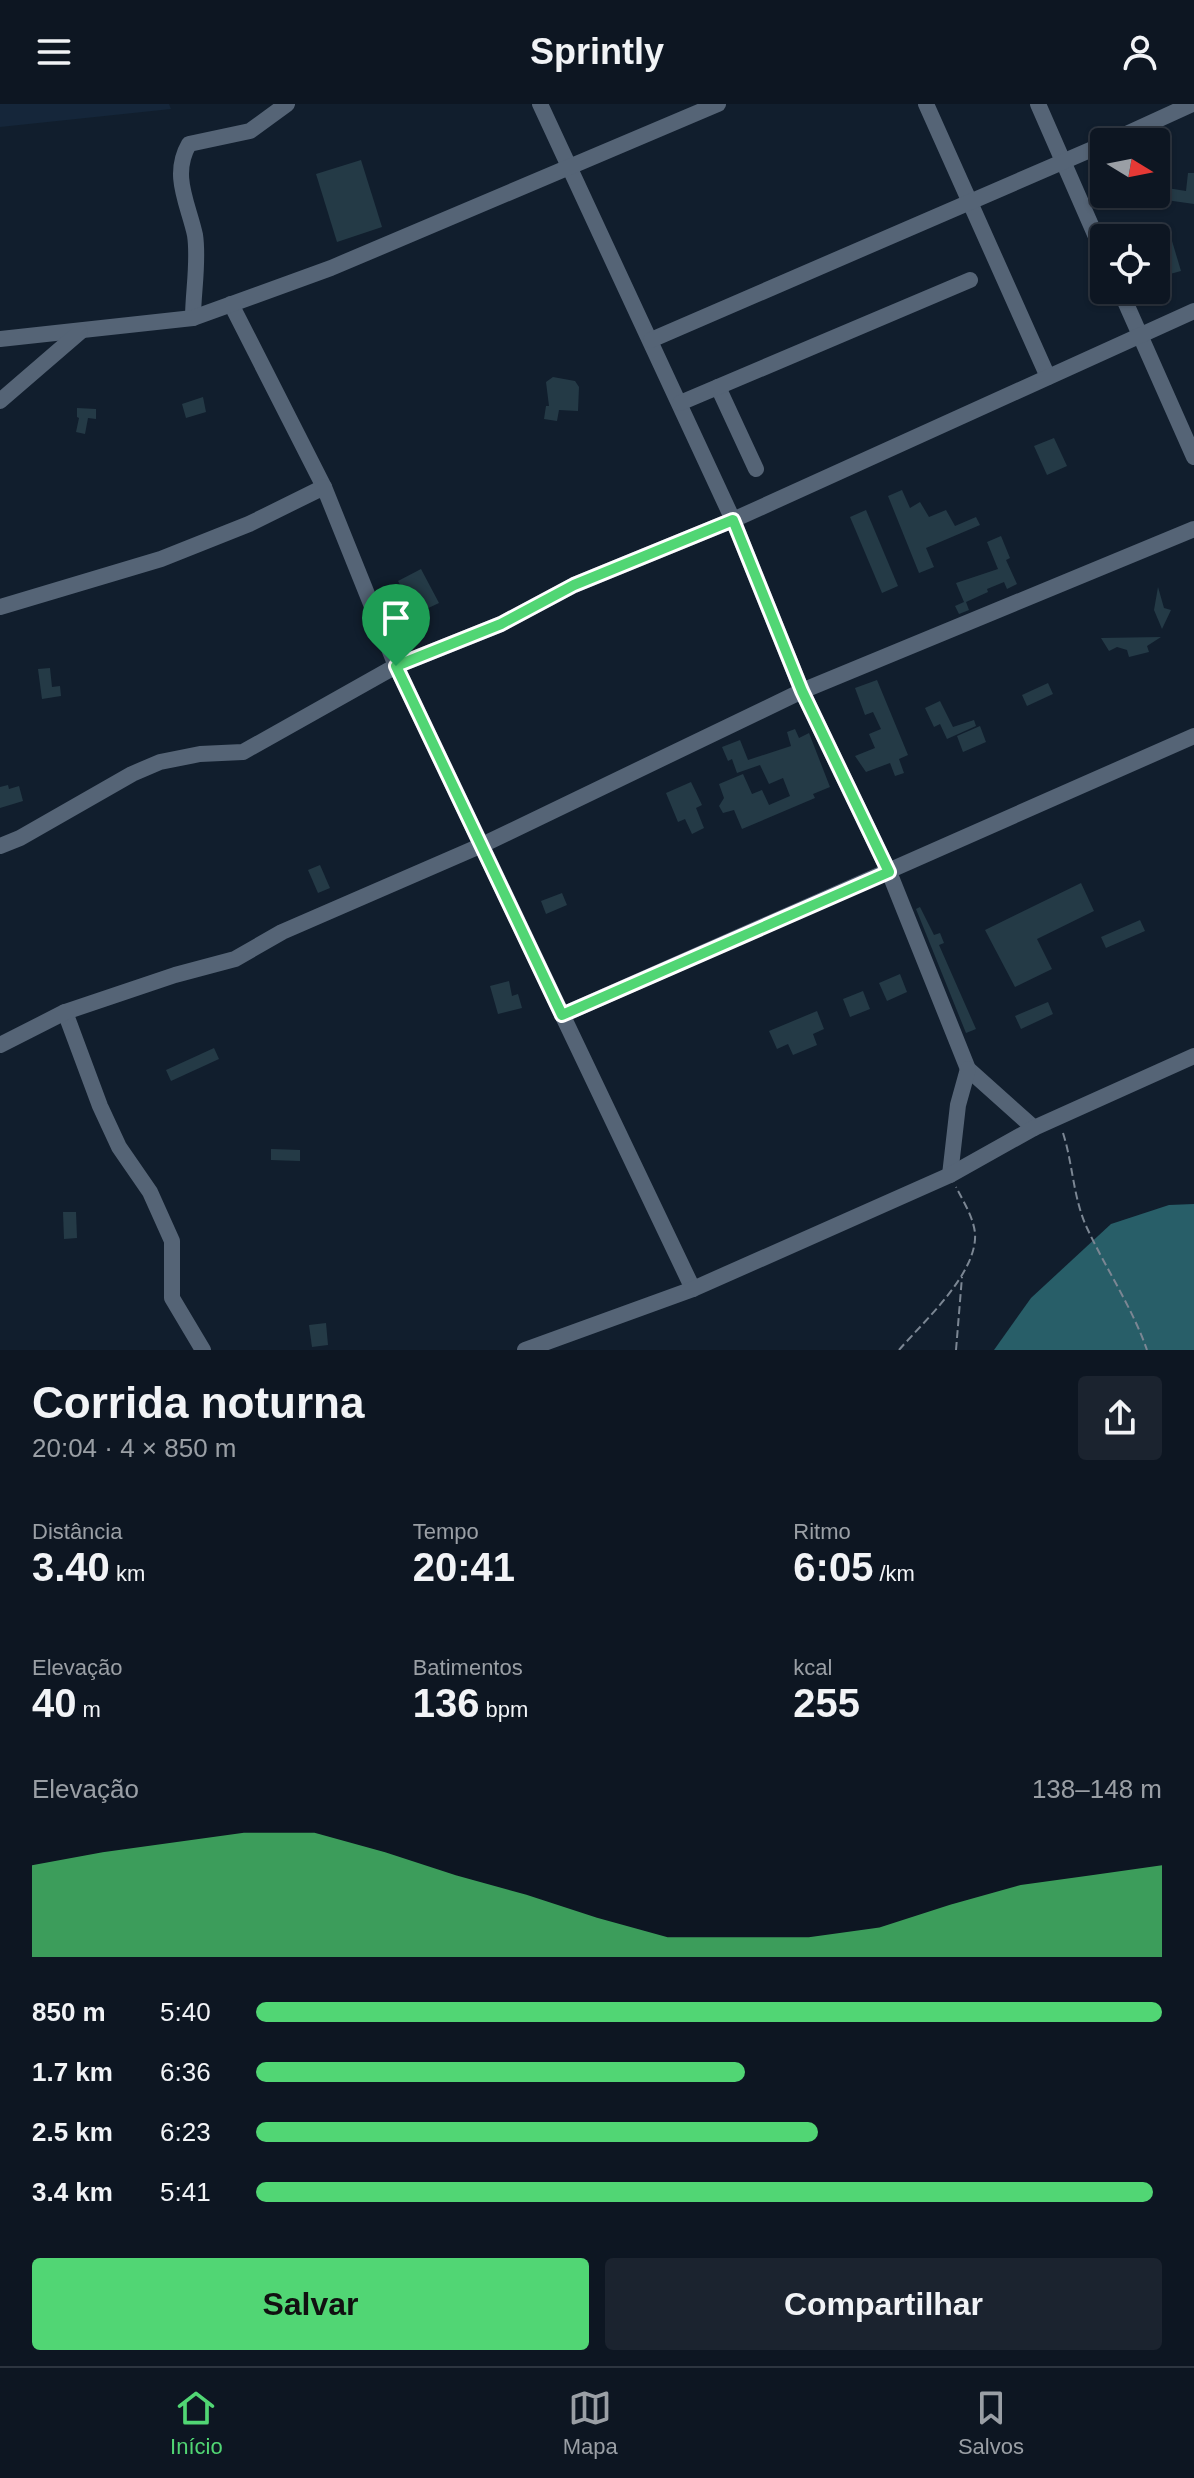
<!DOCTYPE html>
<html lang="pt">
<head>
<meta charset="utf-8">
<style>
	:root { --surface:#0d1622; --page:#1b232f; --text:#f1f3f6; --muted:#9a9fa5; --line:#2d3540; --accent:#51d674 }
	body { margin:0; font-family:Helvetica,sans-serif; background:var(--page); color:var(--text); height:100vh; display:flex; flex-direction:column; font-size:30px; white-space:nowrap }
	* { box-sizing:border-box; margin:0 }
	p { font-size:26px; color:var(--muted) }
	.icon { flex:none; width:44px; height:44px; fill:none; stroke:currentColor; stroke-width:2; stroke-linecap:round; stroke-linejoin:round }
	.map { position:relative; height:1246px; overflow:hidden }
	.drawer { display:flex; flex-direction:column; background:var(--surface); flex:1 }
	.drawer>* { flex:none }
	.needle { width:52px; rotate:100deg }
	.controls { position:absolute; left:1090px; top:24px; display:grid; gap:16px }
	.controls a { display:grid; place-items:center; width:80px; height:80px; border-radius:8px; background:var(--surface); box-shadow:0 2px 6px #0004,0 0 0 2px var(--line); font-size:40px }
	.pin { position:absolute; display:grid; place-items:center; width:68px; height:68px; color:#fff; margin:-82px -34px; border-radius:50% 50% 50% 0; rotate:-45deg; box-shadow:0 0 8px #0007 }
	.pin .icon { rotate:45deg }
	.round { display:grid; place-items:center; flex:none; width:84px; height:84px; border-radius:8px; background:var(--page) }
	.headline { display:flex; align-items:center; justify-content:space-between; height:136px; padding:0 32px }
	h1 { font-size:44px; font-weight:700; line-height:60px }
	.stats { display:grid; grid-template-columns:repeat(3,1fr); gap:12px; height:136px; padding:8px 32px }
	.stats div { display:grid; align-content:center }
	.stats b { font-size:40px; font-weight:700 }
	.stats small { font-size:22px; font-weight:400 }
	.stats p { font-size:22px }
	.chart { height:224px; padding:16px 32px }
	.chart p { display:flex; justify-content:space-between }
	.chart svg { width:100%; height:144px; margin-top:8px; fill:var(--accent); opacity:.7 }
	.cta { display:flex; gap:16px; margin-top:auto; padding:16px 32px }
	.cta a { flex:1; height:92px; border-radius:8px; background:var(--accent); color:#111; font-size:32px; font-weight:700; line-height:92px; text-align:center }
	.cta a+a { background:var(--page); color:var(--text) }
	ul { padding:0 32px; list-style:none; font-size:26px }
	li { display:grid; grid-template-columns:128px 96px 1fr; align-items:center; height:60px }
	li i { height:20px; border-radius:10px; background:var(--accent) }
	header { display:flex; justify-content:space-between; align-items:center; height:104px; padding:0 32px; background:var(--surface); font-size:36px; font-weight:700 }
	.tab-bar { display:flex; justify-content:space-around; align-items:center; height:112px; border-top:2px solid var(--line); background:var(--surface); font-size:22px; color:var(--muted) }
	.tab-bar a { display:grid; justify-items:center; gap:4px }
	.tab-bar .current { color:var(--accent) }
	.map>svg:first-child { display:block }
	.built { fill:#15263a }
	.water { fill:#285e68 }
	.building { fill:#243a46 }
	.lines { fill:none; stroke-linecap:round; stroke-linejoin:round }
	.path { stroke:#7b8693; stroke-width:2; stroke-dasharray:8 4; stroke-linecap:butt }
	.minor { stroke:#556476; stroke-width:16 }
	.route-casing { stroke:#fff; stroke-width:16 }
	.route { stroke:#51d674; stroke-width:10 }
</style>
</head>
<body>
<header><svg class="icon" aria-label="menu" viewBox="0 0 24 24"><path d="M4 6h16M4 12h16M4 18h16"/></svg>Sprintly<svg class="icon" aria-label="person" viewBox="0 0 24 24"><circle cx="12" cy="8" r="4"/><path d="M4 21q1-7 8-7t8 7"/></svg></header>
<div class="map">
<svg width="1194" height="1246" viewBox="0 0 1194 1246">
	<rect width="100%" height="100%" fill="#111e2d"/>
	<path class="built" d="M0,0H169L171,5L0,23Z"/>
	<path class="water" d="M1194,1100V1246H994L1031,1194L1111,1120L1169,1101Z"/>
	<g class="building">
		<path d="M361,56L382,123L337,138L316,70Z"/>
		<path d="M1188,69H1194V100L1166,96L1167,84L1186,87Z"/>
		<path d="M1172,137L1181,167L1170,170L1161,141Z"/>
		<path d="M553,273L575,277L579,283L578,307L559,306L557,317L544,315L546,302H549L546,278Z"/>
		<path d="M203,293L206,308L186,314L182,300Z"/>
		<path d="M77,304L96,305V315L88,314L85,330L76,328L79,314L77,313Z"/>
		<path d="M1054,334L1067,362L1047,371L1034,342Z"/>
		<path d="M902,386L910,404L920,398L929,413L946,406L955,422L976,413L980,421L926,444L934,463L919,469L888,392Z"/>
		<path d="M866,406L898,482L882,489L850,413Z"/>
		<path d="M1001,432L1010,454L1006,456L1017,480L1007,485L1004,478L987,485L988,488L966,498L969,506L959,510L955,502L964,498L956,479L998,465L987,438Z"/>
		<path d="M421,465L439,499L422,507L412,487L405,490L398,477Z"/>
		<path d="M1158,483L1164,504L1171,506L1162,525L1154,506Z"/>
		<path d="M1161,533L1147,542L1149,548L1129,553L1127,546L1117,543L1109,547L1101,534Z"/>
		<path d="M50,564L52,583L60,582L61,592L42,595L38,565Z"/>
		<path d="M877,576L908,651L899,655L904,669L895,672L890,659L866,668L855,652L875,644L869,630L881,625L873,608L865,611L855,584Z"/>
		<path d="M1048,579L1053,590L1027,602L1022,591Z"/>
		<path d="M940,597L953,623L974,616L976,622L947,635L940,620L934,623L925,604Z"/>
		<path d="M980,622L986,638L963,648L957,632Z"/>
		<path d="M795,625L799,634L809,629L830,683L813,690L815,694L742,725L734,706L723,709L719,702L724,694L719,680L743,670L752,690L762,686L769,701L790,692L783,674L769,680L760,661L737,669L732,655L728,657L722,643L740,636L748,656L791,642L787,628Z"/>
		<path d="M691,678L702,701L696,704L704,724L692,730L685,715L678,718L666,689Z"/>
		<path d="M8,681L9,685L19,682L23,697L0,704V683Z"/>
		<path d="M320,761L330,784L318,789L308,766Z"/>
		<path d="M1081,779L1094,807L1037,835L1052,865L1015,883L985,826Z"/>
		<path d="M562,789L567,801L546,810L541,797Z"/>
		<path d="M920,803L934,831L940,829L944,839L939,841L976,925L966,929L916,805Z"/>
		<path d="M1140,816L1145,827L1106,844L1101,833Z"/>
		<path d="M900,870L907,888L887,897L879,879Z"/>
		<path d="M509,877L512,892L518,890L522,904L498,910L490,882Z"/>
		<path d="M863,887L870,905L850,913L843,895Z"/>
		<path d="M1048,898L1053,910L1021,925L1015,912Z"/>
		<path d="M817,907L824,925L813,930L817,941L793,951L788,940L777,945L769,927Z"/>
		<path d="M214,944L219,955L171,977L166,966Z"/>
		<path d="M271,1045L300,1046V1057L271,1056Z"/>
		<path d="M63,1108H76L77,1134L64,1135Z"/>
		<path d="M326,1219L328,1241L312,1243L309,1221Z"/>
	</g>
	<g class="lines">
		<g class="path">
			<path d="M1063,1029C1073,1060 1073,1094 1087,1124C1106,1165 1132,1203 1147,1246"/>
			<path d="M899,1246C924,1217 978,1169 975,1129C973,1112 963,1097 956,1083"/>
			<path d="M956,1246L962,1173"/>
		</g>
		<g class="minor">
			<path d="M540,0L733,416L802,587L889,768L968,965L1034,1024"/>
			<path d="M926,0L1048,273"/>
			<path d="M1038,0L1104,151"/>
			<path d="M1109,38L1192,0"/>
			<path d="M1120,186L1194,353"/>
			<path d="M231,200L324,383"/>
			<path d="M193,214C193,188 199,157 195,131C188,99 171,71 189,40L250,27L287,0"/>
			<path d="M0,235L193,214L331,164L718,0"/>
			<path d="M651,236L1104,40"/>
			<path d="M718,283L756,365"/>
			<path d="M0,297L80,228"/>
			<path d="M680,299L970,176"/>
			<path d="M0,503L161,455L249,420L324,383L396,562L693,1185"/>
			<path d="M0,742L20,734L132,670L160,658L200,650L243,648L396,562L501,520L574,481L733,416L1194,207"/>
			<path d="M65,908L100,1002L119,1043L150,1088L172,1137V1194L203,1246"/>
			<path d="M562,911L1194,632"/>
			<path d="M0,941L65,908L175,871L235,855L282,828L480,742L802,587L1194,425"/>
			<path d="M950,1071L958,1001L968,965"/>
			<path d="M525,1246L693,1185L950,1071L1034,1024L1194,952"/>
		</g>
	</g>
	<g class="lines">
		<defs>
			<path id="route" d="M733,416L802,587L889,768L562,911L396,562L501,520L574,481Z"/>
		</defs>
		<use href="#route" class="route-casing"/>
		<use href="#route" class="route"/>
	</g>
</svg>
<div class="controls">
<a><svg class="needle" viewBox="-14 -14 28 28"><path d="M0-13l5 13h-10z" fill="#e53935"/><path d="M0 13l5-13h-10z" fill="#9a9fa5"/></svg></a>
<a><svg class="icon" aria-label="locate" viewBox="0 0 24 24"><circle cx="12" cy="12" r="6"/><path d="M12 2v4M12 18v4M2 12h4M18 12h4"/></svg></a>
</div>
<div class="pin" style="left:396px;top:562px;background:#1e9e55"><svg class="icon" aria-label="arrive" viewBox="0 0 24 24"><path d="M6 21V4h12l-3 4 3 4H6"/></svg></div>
</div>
<section class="drawer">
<div class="headline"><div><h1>Corrida noturna</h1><p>20:04 · 4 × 850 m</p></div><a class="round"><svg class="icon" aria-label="share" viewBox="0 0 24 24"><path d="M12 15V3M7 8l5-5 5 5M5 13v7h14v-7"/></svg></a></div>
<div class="stats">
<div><p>Distância</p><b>3.40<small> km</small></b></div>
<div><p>Tempo</p><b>20:41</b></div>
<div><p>Ritmo</p><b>6:05<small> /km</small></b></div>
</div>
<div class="stats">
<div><p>Elevação</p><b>40<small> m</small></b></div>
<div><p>Batimentos</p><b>136<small> bpm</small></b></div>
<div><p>kcal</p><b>255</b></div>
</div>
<div class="chart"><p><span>Elevação</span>138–148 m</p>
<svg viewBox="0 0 160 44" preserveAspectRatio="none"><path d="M0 44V16L10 12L20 9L30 6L40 6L50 12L60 19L70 25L80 32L90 38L100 38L110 38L120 35L130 28L140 22L150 19L160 16V44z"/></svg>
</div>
<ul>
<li><b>850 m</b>5:40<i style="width:100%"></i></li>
<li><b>1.7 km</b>6:36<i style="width:54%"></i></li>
<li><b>2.5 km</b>6:23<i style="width:62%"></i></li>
<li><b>3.4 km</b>5:41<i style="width:99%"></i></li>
</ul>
<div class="cta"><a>Salvar</a><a>Compartilhar</a></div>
</section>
<nav class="tab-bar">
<a class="current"><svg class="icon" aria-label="home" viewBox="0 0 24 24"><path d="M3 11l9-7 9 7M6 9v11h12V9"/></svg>Início</a>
<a><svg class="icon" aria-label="map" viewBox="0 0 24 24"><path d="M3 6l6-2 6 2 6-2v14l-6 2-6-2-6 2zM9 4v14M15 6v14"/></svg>Mapa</a>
<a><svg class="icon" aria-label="saved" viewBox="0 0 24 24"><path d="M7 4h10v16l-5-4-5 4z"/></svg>Salvos</a>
</nav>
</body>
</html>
